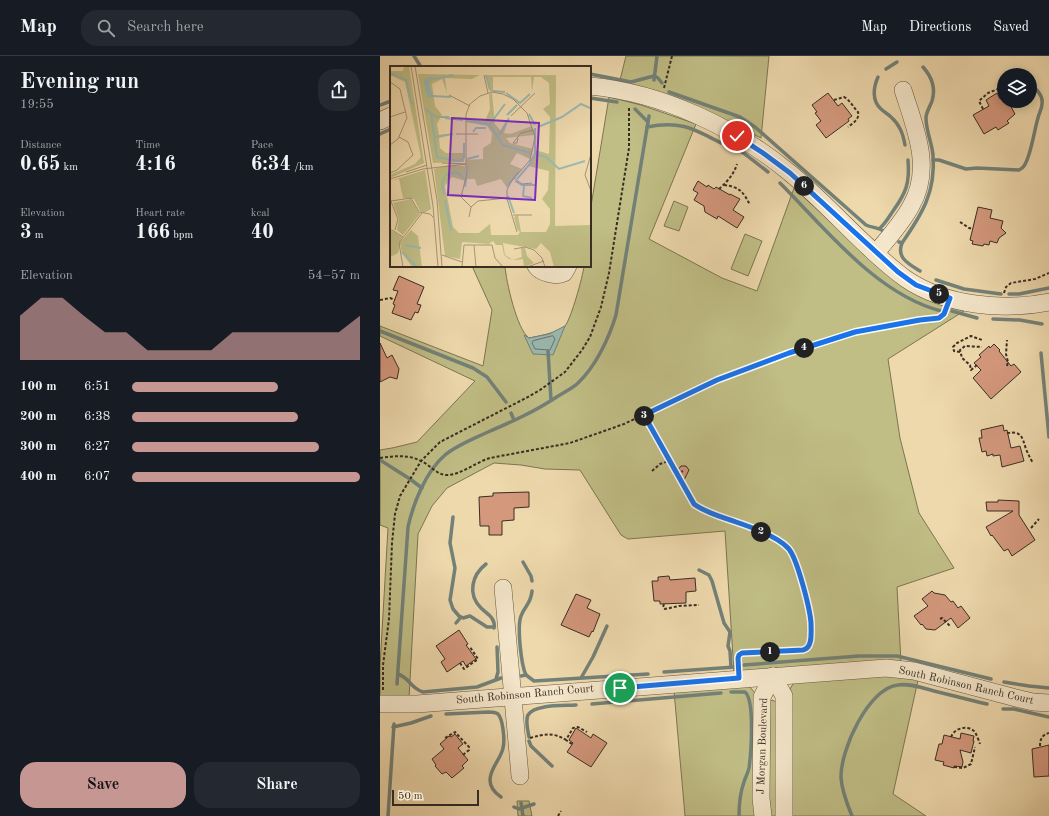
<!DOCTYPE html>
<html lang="en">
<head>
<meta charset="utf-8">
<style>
	:root { --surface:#171b24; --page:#242831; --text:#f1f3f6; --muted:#9ea1a6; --line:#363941; --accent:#c59692 }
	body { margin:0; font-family:"Old Standard TT",serif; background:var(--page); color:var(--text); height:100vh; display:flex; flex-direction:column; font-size:15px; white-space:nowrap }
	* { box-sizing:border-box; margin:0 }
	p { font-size:13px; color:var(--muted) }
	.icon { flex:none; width:22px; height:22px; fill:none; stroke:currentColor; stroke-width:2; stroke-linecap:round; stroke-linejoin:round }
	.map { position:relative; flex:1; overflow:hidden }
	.details { display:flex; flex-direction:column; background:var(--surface); width:380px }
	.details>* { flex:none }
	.tools { position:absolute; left:617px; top:12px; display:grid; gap:8px }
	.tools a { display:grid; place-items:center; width:40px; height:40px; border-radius:50%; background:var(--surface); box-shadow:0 2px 10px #0003; font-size:20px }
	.scale { position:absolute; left:12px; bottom:10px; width:87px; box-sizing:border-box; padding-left:4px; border:2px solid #392d23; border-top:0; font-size:11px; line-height:14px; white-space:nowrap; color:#392d23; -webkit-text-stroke:3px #f4e6ca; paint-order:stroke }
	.pin { position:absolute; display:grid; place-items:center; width:34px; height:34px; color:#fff; margin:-17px; border:2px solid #fff; border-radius:50%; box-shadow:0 1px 4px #0007 }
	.km { position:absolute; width:20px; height:20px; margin:-10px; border-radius:50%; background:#222; color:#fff; font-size:11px; line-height:20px; text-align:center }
	.round { display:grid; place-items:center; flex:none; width:42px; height:42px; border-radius:16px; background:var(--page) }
	.headline { display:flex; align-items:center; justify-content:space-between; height:68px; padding:0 20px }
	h1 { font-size:22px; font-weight:600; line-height:30px }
	.metrics { display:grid; grid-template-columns:repeat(3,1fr); gap:6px; height:68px; padding:4px 20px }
	.metrics div { display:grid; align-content:center }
	.metrics b { font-size:20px; font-weight:600 }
	.metrics small { font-size:11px; font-weight:400 }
	.metrics p { font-size:11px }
	.chart { height:112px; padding:8px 20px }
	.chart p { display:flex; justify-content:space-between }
	.chart svg { width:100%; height:72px; margin-top:4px; fill:var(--accent); opacity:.7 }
	.cta { display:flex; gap:8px; margin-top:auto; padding:8px 20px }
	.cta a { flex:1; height:46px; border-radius:16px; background:var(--accent); color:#111; font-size:16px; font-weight:600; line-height:46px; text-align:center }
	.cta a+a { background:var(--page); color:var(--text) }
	ul { padding:0 20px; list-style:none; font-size:13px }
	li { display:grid; grid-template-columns:64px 48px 1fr; align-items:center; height:30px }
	li i { height:10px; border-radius:5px; background:var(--accent) }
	header { display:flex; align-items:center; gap:24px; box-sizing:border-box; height:56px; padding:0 20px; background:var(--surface); border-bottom:1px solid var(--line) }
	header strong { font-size:19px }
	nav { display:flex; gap:22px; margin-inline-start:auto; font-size:14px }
	.search { width:280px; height:36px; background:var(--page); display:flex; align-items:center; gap:10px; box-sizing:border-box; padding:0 14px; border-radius:16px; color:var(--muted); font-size:15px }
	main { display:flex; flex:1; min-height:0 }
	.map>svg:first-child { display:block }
	.green { fill:#c0bd85; stroke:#7c7554 }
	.water { fill:#9ab9b0; stroke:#738178 }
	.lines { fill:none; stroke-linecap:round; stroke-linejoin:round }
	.shore { stroke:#6a736a; stroke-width:1 }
	.stream { stroke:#738178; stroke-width:3.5 }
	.building { fill:#d4987d; stroke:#392d23 }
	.minor-casing { stroke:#665846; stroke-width:18 }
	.path { stroke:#392d23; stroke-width:2; stroke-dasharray:3 2; stroke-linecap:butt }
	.minor { stroke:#f4e6ca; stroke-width:17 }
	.route-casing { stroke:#fff; stroke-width:8 }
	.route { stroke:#1a73e8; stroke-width:5 }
	.labels { text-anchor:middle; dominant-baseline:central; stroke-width:3; stroke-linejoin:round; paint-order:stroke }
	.street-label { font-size:11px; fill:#392d23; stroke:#f4e6ca }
	.inset-river { fill:none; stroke:#9ab9b0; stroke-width:2 }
	.inset-road { fill:none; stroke:#a69476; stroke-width:1 }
	.view { fill:#7b2cbf; fill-opacity:0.15; stroke:#7b2cbf; stroke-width:2 }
	.inset-edge { fill:none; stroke:#392d23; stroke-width:2 }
</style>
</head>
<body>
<header>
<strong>Map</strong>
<div class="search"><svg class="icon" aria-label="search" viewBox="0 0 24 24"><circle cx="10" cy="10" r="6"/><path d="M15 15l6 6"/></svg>Search here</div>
<nav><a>Map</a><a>Directions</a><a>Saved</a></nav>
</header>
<main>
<section class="details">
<div class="headline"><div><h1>Evening run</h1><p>19:55</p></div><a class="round"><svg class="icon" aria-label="share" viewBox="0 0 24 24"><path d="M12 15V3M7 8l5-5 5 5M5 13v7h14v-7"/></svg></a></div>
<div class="metrics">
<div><p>Distance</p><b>0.65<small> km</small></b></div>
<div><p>Time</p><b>4:16</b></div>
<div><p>Pace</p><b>6:34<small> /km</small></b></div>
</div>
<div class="metrics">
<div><p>Elevation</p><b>3<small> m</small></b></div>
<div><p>Heart rate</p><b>166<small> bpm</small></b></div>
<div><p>kcal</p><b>40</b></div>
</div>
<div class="chart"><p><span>Elevation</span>54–57 m</p>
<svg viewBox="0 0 160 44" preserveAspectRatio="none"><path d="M0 44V17L10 6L20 6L30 17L40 27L50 27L60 38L70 38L80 38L90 38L100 27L110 27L120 27L130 27L140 27L150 27L160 17V44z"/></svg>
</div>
<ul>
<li><b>100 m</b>6:51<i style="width:64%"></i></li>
<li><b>200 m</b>6:38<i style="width:73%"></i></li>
<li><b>300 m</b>6:27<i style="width:82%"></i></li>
<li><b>400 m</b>6:07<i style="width:100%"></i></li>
</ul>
<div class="cta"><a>Save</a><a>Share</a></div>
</section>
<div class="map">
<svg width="669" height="760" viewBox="0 0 669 760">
	<rect width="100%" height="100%" fill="#eed9ad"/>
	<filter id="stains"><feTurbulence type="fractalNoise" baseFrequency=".005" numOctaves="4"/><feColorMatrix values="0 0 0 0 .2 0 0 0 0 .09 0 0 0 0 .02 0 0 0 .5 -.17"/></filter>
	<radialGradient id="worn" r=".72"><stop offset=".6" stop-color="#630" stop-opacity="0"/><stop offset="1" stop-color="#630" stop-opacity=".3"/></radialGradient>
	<g class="green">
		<path d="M246,0H389L381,82L316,50L239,28Z"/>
		<path d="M229,41L261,49L316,68L269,183L342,222L377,235L414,132L504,215L557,245L584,255L508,303L520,382L539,457L574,512L517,531L521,607L354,617L345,475L248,483L241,479L200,414L165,413L141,409L114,407L67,432L52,450L38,478L29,642L0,641V610L8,472L0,469V394L12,392L37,386L95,325L0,280V270L103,310L112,254L92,210H125C126,225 137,274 149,282C159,280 177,277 185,270C191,263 203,220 204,210H210V156Z"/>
		<path d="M294,145L308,151L299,175L284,170Z"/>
		<path d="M365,178L382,185L368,220L351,213Z"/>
		<path d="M505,619L538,624L513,738L546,760H410V633L413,628L419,625Z"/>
		<path d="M368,629L376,638L377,760H305L294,635Z"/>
		<path d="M392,644L396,646L398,760H389V646Z"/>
		<path d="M137,745H149L152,760H138Z"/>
	</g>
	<path class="water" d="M185,270L173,299L153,298L144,279L149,282L169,278Z"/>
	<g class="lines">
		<path class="shore" d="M173,280L175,283L170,294L155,293L152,287L153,285Z"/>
		<g class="stream">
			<path d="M34,0L41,11"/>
			<path d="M506,13L517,6"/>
			<path d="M210,18L251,26L274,20L278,22L282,27"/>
			<path d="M498,21C493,32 492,45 501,53C504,56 508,58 511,61C520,69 523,78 525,89"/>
			<path d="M274,24L277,0"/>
			<path d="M289,36L360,61L375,71L486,169C492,172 498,171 503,175"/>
			<path d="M210,42L237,46"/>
			<path d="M0,49L11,45"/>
			<path d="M255,53L268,66"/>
			<path d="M267,71C300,64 314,73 341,87"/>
			<path d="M0,78L11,73"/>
			<path d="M353,91L365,98L388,116"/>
			<path d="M553,104H559L586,113L597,112L639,114C641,113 643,112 644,110C651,100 654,75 658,62C659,57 662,53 662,48C663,42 660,38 657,34"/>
			<path d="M400,127C446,173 496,238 561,255"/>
			<path d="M500,172C505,168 509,161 513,155C526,137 530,127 528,104"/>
			<path d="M519,186L522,187C516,202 529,208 540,215"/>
			<path d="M522,187C542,158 556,136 553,99C552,87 546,75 546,62C546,56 550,51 552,45C556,32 552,21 543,11"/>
			<path d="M556,224L584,233L621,238"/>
			<path d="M629,238H639L669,232"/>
			<path d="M572,255L597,262"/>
			<path d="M613,263L640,264L662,268"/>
			<path d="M0,275L93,312L107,321L126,346"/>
			<path d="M168,295L171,344"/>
			<path d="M661,297L669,381"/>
			<path d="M131,357L134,364"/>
			<path d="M0,404L30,423L42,432"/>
			<path d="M73,461L70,487L75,512L70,544L73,553L79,560L83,562L90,560L107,571H114"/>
			<path d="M143,506L151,520L152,525"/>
			<path d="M106,508C92,519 87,538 101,552C107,558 116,562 114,572"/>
			<path d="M319,514L329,519L332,525L344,567L350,576L348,590L350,595L351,611"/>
			<path d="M76,567L81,561"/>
			<path d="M364,609L479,600H517L611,623"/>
			<path d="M284,616L355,611"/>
			<path d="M18,618C31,623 30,632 43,636L97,631L121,622"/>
			<path d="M146,619C141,609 137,570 141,560C145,549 151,548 152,535"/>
			<path d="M141,620L146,619L154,625L268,618"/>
			<path d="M201,622L213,601L227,570"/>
			<path d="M116,623L118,616L117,591"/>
			<path d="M624,626L649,630L669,632"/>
			<path d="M17,628L28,471C33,448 46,415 65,399C77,389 93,383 108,376C131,366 154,356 175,342C182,337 192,333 198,327C216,310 229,282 236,259L269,60"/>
			<path d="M351,636H365C375,644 371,698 369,712C368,717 365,722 364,726C360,737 359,748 359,760"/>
			<path d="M212,648L341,637"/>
			<path d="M623,653H634L669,661"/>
			<path d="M66,658L109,656C112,656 115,656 118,658C123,663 125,685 123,692C121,703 110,712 110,724C110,732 115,737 121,741"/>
			<path d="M13,671L31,667L51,660"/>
			<path d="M149,681C148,675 145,664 148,659C155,648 184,650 196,649"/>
			<path d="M149,685L151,690L172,710"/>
			<path d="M141,747L143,760"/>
			<path d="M134,751L139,753L154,748"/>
			<path d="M8,760L14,668"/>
			<path d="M472,760C467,748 462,735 461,722C460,695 488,632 518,629C530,627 542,632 554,635C571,639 589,644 607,648"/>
		</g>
	</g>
	<g class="building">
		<path d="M448,37L458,50L462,47L472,60L468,63L469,65L446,82L436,69L441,65L435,57L437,56L432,49Z"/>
		<path d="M617,37L620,43L623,41L624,45H626L629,50L630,49L635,58L627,65L629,67L618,74L616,71L604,78L593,59L609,50L606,44Z"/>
		<path d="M318,125L327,131L328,129L334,133L336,131L350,139V138L360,143L353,154L364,161L357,172L338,160L337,163L325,156L324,150L314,144L318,137L313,134Z"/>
		<path d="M598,151L612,154L610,162L623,165L621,172L626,177L619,182L617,187L610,185L609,189L604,188L603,190L592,188L593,185L590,184Z"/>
		<path d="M19,220L44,231L37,248L41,249L38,257L35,256L31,264L12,257L15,249L13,248L18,235L13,234Z"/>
		<path d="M0,287L7,302L12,299L19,313L17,323L10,321L0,326Z"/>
		<path d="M614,288L620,294L619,295L631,310L634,308L641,316L611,343L593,322L601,314L594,307L601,301L599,299L609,290L610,292Z"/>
		<path d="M623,369L624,375L627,374L631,392L640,390L644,405L622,411L620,399L613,400V398L607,400L606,395L602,396L599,382H602L601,374Z"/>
		<path d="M301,410H306L309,414L304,424L298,414Z"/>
		<path d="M149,436V451L134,452V464L122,465V479H109V470H100L99,441L113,440V437Z"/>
		<path d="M618,444L639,445V459L655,484L632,500L628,493L624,495L612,479L611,480L606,471L633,455H607L606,446H618Z"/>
		<path d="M289,520L290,524L315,522L316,535L306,536V547L280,548V545H274L272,525H278V521Z"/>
		<path d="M552,535L554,537L565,539L571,546L573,545L578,552L581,550L590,562L578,572L571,562L555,574L546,573L542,568L541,569L534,560L548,550L542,543Z"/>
		<path d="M196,538L211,544L207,552L220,558L213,576L212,575L209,581L181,569Z"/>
		<path d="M79,574L88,588L86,589L96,603L86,610L83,605L67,616L61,606L65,603L56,590Z"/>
		<path d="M196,672L211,682L213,678L227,687L211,711L187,696L193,687L189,684Z"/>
		<path d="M581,677L594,680L593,685H594L591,697L580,694L583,706L582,711L574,710V712L563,709L564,706L555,704L559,688H562L564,679L580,683Z"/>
		<path d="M75,678L83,688L78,692L88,704L82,710L84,712L72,722L66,716L62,718L55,710L56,709L52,703L64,693L60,688L69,680L71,681Z"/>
		<path d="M669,689V720L654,721L652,693Z"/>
	</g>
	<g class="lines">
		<defs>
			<g id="minor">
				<path d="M210,30C283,37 354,71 410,117C450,150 484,192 526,223C566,250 623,255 669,246"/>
				<path d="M0,65L11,60"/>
				<path d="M496,197C508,182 522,167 531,150C553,112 535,72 523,34"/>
				<path d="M156,210C161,217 176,221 184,217L188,210"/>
				<path d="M123,532L140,720"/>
				<path d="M393,620L404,640V760"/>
				<path d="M0,648H37L506,612L534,615L640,643L653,646L669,647"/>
				<path d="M383,760L381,742L382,641L393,620"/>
			</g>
		</defs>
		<use href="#minor" class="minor-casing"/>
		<g class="path">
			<path d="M284,32L292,0"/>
			<path d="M454,44L464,41C470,44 473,51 478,56C480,63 473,67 468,71"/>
			<path d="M603,53L599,45L608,37L618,33L624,41"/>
			<path d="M344,129C359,131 363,135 370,149"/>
			<path d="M339,133C347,126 354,118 357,108"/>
			<path d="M580,166L589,172L593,173"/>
			<path d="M624,237L626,231L631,227L655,223L669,217"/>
			<path d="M0,244L10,242L15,244"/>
			<path d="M580,296L574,295L573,291L577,287L591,280L602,284"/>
			<path d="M597,309L591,314L590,309L582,302L580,294L585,290L602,291"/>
			<path d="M627,310L628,306L626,298L627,284"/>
			<path d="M264,359L314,448C326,457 342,461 356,466C371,471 397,480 408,492C417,501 430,553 431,567C431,576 433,591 423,594L362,597L359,599L358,602V610"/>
			<path d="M627,377C642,375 642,381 646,393C648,398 650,402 653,407"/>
			<path d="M0,402C15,400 29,398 43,406C51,410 57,419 67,419C81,419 96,406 110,402L190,387L244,368L337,324L409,297L475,277L540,264L559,263L562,261L565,256"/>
			<path d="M272,415L280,408L289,405"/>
			<path d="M297,418L303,415"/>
			<path d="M651,472L659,463"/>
			<path d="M284,548L283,551L285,553L299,550L319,549"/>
			<path d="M560,563L562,562L570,570"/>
			<path d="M80,607L84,613L98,603L90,591"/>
			<path d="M3,634V609L9,563L12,487L15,458L20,440L41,405L60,386L146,342L160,334L185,316L202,294L210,281L221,251L229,217L249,92V50"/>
			<path d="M571,681C575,671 589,669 595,676C597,680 599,685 600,688"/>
			<path d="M65,682L75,676L89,691V694L83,699"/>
			<path d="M150,682C164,678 173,676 186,684"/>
			<path d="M192,688L186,684L193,672L198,671L207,676"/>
			<path d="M660,690C660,683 662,679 669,677"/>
			<path d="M574,711L583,712L591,708L595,691"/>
			<path d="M178,760L181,755"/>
		</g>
		<use href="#minor" class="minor"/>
	</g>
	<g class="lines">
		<defs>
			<path id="route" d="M240,632L359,622L358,602L359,599L362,597L423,594C433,592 431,576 431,567C430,553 417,501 408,492C397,480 371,471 356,466C342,461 326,457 314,448L264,359L337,324L409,297L475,276L540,264L559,262L564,258L570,242L536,229L518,216L410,117L383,97L357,80"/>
		</defs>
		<use href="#route" class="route-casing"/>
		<use href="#route" class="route"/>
	</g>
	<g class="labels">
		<g class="street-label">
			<text transform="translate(586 630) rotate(13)">South Robinson Ranch Court</text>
			<text transform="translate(145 639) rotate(-5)">South Robinson Ranch Court</text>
			<text transform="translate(383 690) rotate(-88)">J Morgan Boulevard</text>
		</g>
	</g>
	<g transform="translate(10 10)">
		<rect width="201" height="201" fill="#eed9ad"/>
		<path d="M14,0H19L34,97L0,112V109L25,98L31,91L15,16L0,9V5H13ZM28,8L90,9L82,13L55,12L57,27L52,13L42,18L45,40L52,49L47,58L49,69L63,68L49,72L50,82L56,87H75L74,96L43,97ZM95,9H166L165,160L201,159V201H164L160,186L151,177L146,183L113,177L115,189L123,194L132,191L131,182H135L137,190L144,197L134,201L133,193L125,194L119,193L114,189L112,179H106L103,175L99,178L72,176L70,193L55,190L44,103L59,99L75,100V115L62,111L55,120L63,161L69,167H89L100,158L101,169H128L130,166L127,163L124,151L128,149L131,166H156L160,158V143L152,133L158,124L159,105L138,100L145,84L159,88L160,51L153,43L160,38L159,17L151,11H144L142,26L141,11H103V26L100,25ZM102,27L105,58L111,65L119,52L114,67L120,68L142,60L144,69L116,72L120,77L143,83L140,93L127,87L120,98L132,103L117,122L111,113L87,120L85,113H77L76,94L93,93V82L101,77L102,67L97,60L76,56V53L95,55L100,43L99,28ZM35,104L41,143L34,147L30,145L24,133L13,132L9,113L0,115ZM21,133L30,148L13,169L7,164L9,153L3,137ZM0,164L12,171L8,187L0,191ZM21,164L28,170L32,201H22L12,187L10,177Z" fill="#c0bd85"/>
		<path d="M40,11L45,12L39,17L43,30L39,32L37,31L34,17L35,13Z" fill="#9ab9b0"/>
		<path class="inset-river" d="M0,7L16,14L21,36L24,38M96,9L100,24M45,13L63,9M103,25L115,26M116,27L130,37L140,28M42,30L61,31M35,43L46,51H59M41,47L47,91L68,95L74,93M139,48L145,59M117,49L127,39M55,52L73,54M77,55L99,58L113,79L140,87M100,58L115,38M148,61L172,51L191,38L200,42M83,66L86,62H96M109,69L119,52M44,71L63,68M74,77V92M145,88L156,91L169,103L195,95M145,89V62M77,93L89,90M55,109L66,106L74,112M127,113L139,99L144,90M125,115L132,119H145M117,120L128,106M134,120L133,130L142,132M75,121L78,100M54,129L52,118L55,111M118,130L124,147M55,134L61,165M15,179L31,182M12,186L27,201"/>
		<path class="inset-road" d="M21,0L43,140L48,201M25,0L47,134L52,201M94,9L98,27M0,16L10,23L17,52L8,73L0,79M59,29L80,40M201,48V65M121,50L145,27M0,51L15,46M66,68H88M128,72L127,77H123L131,67L144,64M201,88L195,109L201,125M52,97L76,98M16,106L37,99M0,107L7,104L23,89L18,76L9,71M124,112L132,118L142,117M0,113L33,103L76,98M0,133L8,153L5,164M1,135L21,132L29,146L40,148L44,152M81,141L71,131L76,111V48L80,38L90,30L102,26L113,28L123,33L137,47L145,71L140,94L121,116L117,124V133L127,166M123,149H142M79,151L81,141L88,135L117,132M0,163L13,171M74,179H102M84,179L86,201M102,179L105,192L113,201M124,183L135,181L144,184L152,192L155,201M52,189L72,196M13,201L9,177L32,147M72,201L74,179M137,201L154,195"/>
		<path class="view" d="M62,52L149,57L145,134L58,129Z"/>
		<rect width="201" height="201" class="inset-edge"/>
	</g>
	<rect width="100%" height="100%" filter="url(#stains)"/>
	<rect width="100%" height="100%" fill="url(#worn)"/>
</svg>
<div class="tools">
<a><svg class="icon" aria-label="layers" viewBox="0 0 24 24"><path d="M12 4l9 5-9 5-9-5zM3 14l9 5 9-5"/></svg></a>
</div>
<div class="scale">50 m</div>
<div class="pin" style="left:240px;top:632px;background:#1e9e55"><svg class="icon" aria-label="arrive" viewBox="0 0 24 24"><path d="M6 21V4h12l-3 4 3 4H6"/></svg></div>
<div class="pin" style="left:357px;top:80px;background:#d93025"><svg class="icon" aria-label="check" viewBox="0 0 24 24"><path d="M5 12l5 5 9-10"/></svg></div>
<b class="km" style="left:390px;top:596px">1</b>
<b class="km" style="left:381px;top:476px">2</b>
<b class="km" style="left:264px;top:360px">3</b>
<b class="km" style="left:424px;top:292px">4</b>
<b class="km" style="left:559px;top:238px">5</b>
<b class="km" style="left:424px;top:130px">6</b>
</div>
</main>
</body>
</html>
